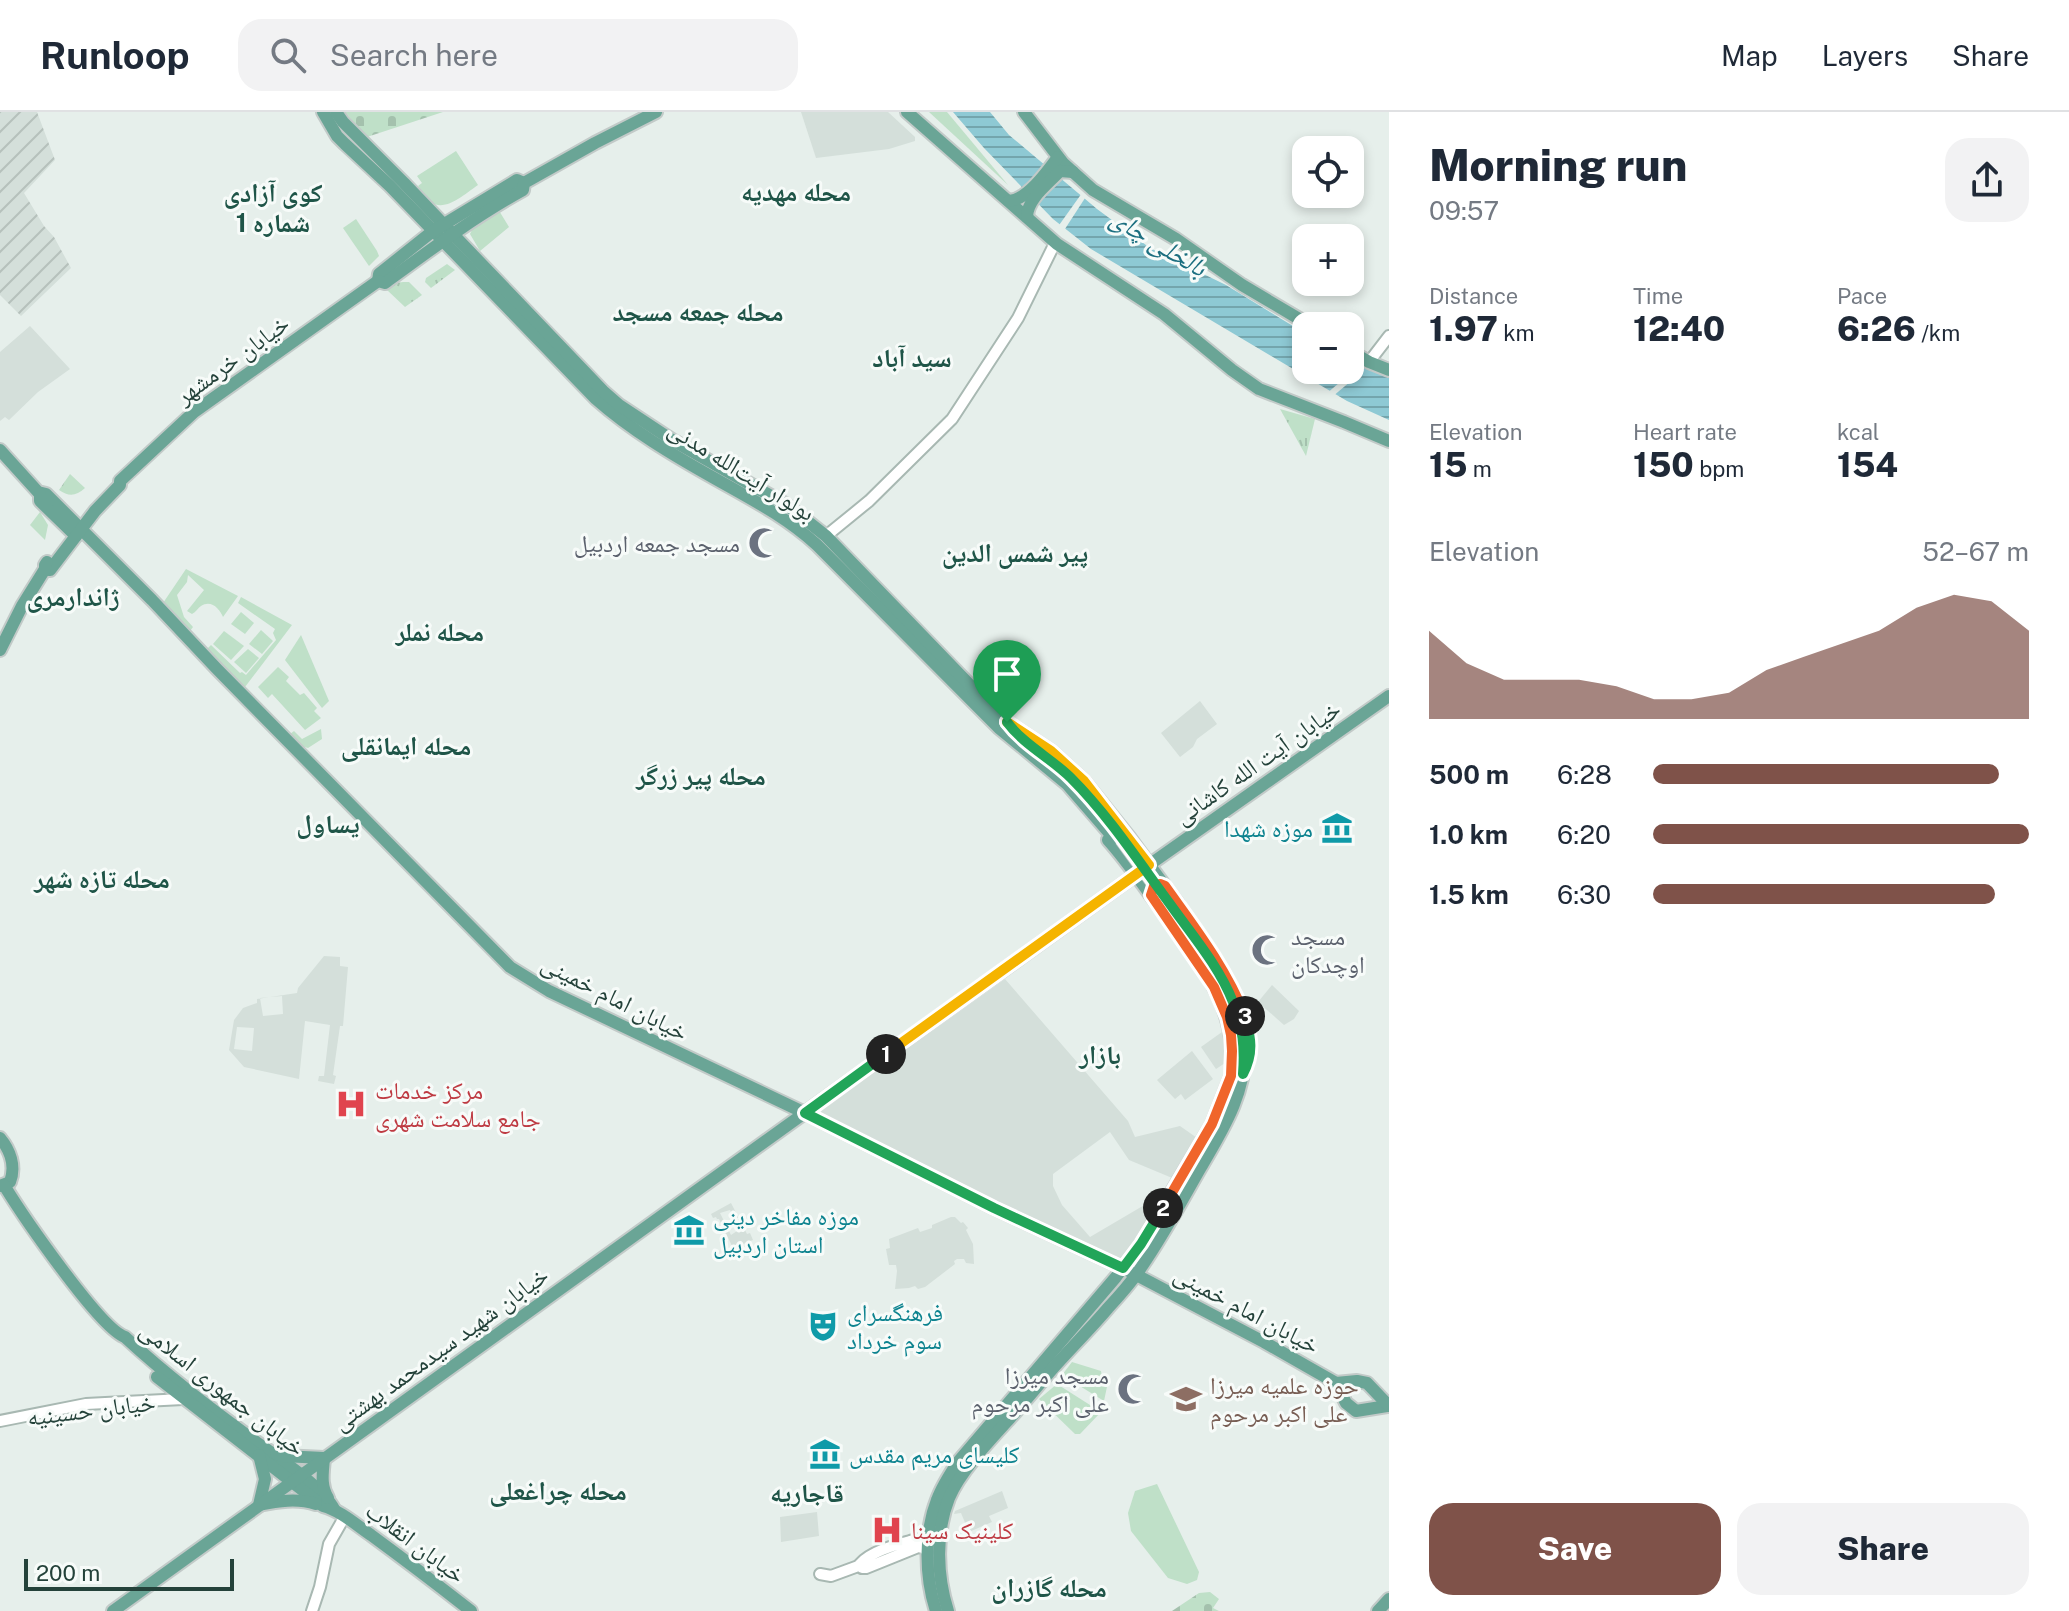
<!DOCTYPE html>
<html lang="en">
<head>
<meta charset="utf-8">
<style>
	:root { --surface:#fff; --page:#f2f2f3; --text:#1f2937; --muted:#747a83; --line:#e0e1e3; --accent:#7f5249 }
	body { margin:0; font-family:"Public Sans","Noto Naskh Arabic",sans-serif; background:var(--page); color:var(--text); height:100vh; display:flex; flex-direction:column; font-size:30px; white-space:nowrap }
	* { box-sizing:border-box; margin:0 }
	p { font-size:26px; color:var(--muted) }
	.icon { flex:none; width:44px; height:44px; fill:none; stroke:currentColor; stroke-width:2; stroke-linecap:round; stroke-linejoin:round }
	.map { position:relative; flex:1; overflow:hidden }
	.panel { display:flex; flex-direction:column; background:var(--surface); width:680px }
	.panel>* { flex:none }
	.tools { position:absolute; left:1292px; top:24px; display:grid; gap:16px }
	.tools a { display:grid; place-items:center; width:72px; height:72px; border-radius:16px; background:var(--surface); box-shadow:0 4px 12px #0003; font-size:40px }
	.scale { position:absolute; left:24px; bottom:20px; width:210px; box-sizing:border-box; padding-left:8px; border:4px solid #24423a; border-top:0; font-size:22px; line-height:28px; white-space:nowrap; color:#24423a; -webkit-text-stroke:6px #f7fbf9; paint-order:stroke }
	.pin { position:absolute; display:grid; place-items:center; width:68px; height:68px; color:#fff; margin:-82px -34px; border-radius:50% 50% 50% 0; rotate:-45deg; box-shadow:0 0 8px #0007 }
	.pin .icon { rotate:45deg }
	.km { position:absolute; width:40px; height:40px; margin:-20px; border-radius:50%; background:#222; color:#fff; font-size:22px; line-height:40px; text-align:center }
	.round { display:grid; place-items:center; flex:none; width:84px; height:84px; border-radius:24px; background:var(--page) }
	.overview { display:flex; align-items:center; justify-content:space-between; height:136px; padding:0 40px }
	h1 { font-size:44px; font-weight:800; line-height:60px }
	.metrics { display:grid; grid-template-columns:repeat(3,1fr); gap:12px; height:136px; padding:8px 40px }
	.metrics div { display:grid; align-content:center }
	.metrics b { font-size:34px; font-weight:800 }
	.metrics small { font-size:22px; font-weight:400 }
	.metrics p { font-size:22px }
	.chart { height:224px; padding:16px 40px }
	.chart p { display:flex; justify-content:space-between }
	.chart svg { width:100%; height:144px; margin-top:8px; fill:var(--accent); opacity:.7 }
	.action { display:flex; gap:16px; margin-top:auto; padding:16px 40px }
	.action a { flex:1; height:92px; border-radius:24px; background:var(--accent); color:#fff; font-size:32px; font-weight:800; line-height:92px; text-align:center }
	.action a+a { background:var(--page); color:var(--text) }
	ul { padding:0 40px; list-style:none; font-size:26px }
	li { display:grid; grid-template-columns:128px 96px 1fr; align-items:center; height:60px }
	li i { height:20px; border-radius:10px; background:var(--accent) }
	header { display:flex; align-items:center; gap:48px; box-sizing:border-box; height:112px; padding:0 40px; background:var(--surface); border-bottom:2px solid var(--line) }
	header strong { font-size:38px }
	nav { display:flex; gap:44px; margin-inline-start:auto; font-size:28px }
	.search { width:560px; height:72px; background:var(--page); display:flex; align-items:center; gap:20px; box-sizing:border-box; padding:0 28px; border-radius:24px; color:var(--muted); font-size:30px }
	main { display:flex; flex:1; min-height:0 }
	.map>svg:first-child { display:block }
	.built { fill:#d4dfda; fill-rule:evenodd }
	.industrial { fill:url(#industrial-furrows) }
	.grass { fill:url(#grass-tufts) }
	.cemetery { fill:url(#cemetery-stones) }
	.green { fill:#bfe0c8 }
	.water { fill:url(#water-rules) }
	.pier { fill:#e6efeb }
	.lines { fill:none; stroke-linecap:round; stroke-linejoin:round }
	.minor-casing { stroke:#a8b8b2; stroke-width:14 }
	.major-casing { stroke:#c2cac8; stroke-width:16 }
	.minor { stroke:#fff; stroke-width:10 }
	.major { stroke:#6aa596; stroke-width:12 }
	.major-bridge-casing { stroke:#c2cac8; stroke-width:16; stroke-linecap:butt }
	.major-bridge { stroke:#6aa596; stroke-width:12 }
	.split-1-casing { stroke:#fff; stroke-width:16 }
	.split-2-casing { stroke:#fff; stroke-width:16 }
	.split-3-casing { stroke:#fff; stroke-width:16 }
	.split-4-casing { stroke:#fff; stroke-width:16 }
	.split-1 { stroke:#f5b400; stroke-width:10 }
	.split-2 { stroke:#22a559; stroke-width:10 }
	.split-3 { stroke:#f0652b; stroke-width:10 }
	.split-4 { stroke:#22a559; stroke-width:10 }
	.labels { text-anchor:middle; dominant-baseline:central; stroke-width:6; stroke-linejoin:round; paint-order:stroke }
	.street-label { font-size:24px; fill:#24423a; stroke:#f7fbf9 }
	.worship-label { font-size:24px; fill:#5b616d; stroke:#f7fbf9; text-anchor:end }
	.culture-label { font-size:24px; fill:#0d838f; stroke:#f7fbf9; text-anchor:start }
	.health-label { font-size:24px; fill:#be3a42; stroke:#f7fbf9; text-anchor:start }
	.education-label { font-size:24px; fill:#785e54; stroke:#f7fbf9; text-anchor:start }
	.neighbourhood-label { font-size:26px; font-weight:bold; fill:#1f5548; stroke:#f7fbf9 }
	.water-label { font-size:26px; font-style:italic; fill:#1c6f80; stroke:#f7fbf9 }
</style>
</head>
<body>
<header>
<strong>Runloop</strong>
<div class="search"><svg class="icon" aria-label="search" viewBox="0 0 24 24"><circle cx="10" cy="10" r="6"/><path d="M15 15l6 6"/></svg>Search here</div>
<nav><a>Map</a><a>Layers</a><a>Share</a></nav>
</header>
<main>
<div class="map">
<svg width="1389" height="1499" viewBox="0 0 1389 1499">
	<defs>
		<pattern id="industrial-furrows" width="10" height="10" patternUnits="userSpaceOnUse" patternTransform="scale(2)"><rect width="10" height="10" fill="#d4dfda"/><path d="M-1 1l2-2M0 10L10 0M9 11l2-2" fill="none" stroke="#b6c1bc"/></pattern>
		<pattern id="grass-tufts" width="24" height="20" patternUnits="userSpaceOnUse" patternTransform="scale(2)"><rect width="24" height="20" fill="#bfe0c8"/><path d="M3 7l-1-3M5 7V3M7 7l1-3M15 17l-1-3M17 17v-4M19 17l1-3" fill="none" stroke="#a4c1ad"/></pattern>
		<pattern id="cemetery-stones" width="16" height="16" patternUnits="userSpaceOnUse" patternTransform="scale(2)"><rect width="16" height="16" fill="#bfe0c8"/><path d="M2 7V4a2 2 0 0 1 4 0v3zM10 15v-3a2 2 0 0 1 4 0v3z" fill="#a4c1ad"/></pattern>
		<pattern id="water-rules" width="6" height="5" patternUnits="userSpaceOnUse" patternTransform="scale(2)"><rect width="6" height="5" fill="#8ec9d4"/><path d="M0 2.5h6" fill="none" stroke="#74a5ad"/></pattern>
	</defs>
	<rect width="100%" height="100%" fill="#e6efeb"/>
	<g class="built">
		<path d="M801,0H888L915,25V29L889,37L816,46Z"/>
		<path d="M30,214L70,257L38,280L9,308L5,305L0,309V240Z"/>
		<path d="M1200,589L1217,612L1197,627L1193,635L1180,645L1161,621Z"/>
		<path d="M324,844L340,845V854L348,855L343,914H340L333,963L336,964L334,972L318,969L319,964H324L330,913L305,909L299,967L244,955L229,938L234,908L243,896L257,891V887L297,881L298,876ZM282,884L283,902L263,904L260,886ZM237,915L254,916L252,939L234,937Z"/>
		<path d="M1005,867L1128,1009L1135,1025L1180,1014L1200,1028L1177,1068L1129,1048L1110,1020L1053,1062V1074L1062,1093L1090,1125L1158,1085L1164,1091L1120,1153L815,1003Z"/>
		<path d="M1272,873L1299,899L1294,907L1284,913L1258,890Z"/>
		<path d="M1222,920L1228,926L1230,945L1228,949L1216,957L1201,935Z"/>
		<path d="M1192,939L1213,967L1185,988L1181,982L1175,987L1157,968Z"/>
		<path d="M731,1091L747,1122L750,1121L753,1128L733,1136L719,1107H717L716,1105L713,1106L711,1102ZM730,1098L740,1117L731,1123L720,1101Z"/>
		<path d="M951,1105H955L961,1111L963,1110L968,1116L966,1118L973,1132L974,1152L966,1151L964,1147H957L954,1149L955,1152L925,1175L918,1177L915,1174L909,1176L895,1177L897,1159L896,1153H889L886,1137L890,1136L889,1127L918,1116L920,1120L932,1116V1113Z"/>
		<path d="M1002,1379L1008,1396L989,1404L992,1410L969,1420L961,1401L954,1402L955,1399Z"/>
		<path d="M817,1400L819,1424L781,1430L780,1405Z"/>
	</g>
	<path class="industrial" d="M0,0H37L55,48L24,81L44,114L54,125L71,156L21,204L0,183Z"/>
	<g class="grass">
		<path d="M447,152L455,158L431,176L425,170L426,166Z"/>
		<path d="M403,170H409L422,183L405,195L387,178L396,171Z"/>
		<path d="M1280,297L1315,307L1306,344Z"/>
		<path d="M70,362L85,376C76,384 69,385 59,378Z"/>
		<path d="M40,400L48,413L45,428L30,413Z"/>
	</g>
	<g class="cemetery">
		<path d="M345,0H443L367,25Z"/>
		<path d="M1210,1480L1219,1487L1213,1496L1219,1499H1172L1199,1481Z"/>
	</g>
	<g class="green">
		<path d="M929,0H947L1008,73Z"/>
		<path d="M456,39L478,73C466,81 445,101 431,90C426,85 422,79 418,74L422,71L417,64Z"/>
		<path d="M498,97L509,115L480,139L470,122C476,108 486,104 498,97Z"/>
		<path d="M356,107L377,139L379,144L369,154L343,116Z"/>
		<path d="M186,457L238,484L223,505C220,497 211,487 201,494C198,496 196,500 192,502L187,499L204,478L188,463L187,470L177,483L184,505L193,515L190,519L163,491Z"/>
		<path d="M241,485L292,513L245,575L207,537L211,533L240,561L242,560L246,563L276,528L273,521L275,517L238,491Z"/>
		<path d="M241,500L254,511L245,522L231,512Z"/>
		<path d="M261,518L273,529L262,542L249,532Z"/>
		<path d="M224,519L244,534L231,548L213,532Z"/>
		<path d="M301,523L329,589L322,596L285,548Z"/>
		<path d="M248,537L259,546L246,561L234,550Z"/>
		<path d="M278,555L289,565L286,569L300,583L304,581L317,596L314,599L321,606L305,618L272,582L268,586L258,575Z"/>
		<path d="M321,617L322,627L308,636L301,634L290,622L294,619L302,627Z"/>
		<path d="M1072,1250L1101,1259L1102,1265L1108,1270L1104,1289L1062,1263Z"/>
		<path d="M1057,1272L1101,1300L1080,1322H1075L1039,1287Z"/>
		<path d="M1157,1372L1199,1460L1197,1468L1187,1472L1168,1466L1131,1419L1128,1401L1135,1379Z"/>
	</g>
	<path class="water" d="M953,0H990L1009,23L1027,38L1097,97L1150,136L1226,173L1306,222V258H1350V249L1389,266V308L1347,289L1091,137L1053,107L984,36Z"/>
	<g class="pier">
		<path d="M1082,81L1087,83L1063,120L1057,116Z"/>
		<path d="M1359,254L1364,258L1332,285L1326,282Z"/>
	</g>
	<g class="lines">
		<defs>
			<g id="minor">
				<path d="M1369,250L1389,224"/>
				<path d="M826,424L869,389L952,307L1018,206L1055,131"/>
				<path d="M0,1309L86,1292L183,1287"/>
				<path d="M929,1443L924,1436L918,1435L866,1456H862L860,1452C870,1440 895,1433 910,1429C917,1426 922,1428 929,1424"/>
				<path d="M820,1462L831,1464L861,1453"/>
				<path d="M312,1499L320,1475L329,1432L345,1404"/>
			</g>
			<g id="major">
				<path d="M323,0L337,24L345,32L390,74L596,287C631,318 673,343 714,366C751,387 785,404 817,433L999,616L1067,672L1118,731"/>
				<path d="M336,0L343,10L404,71L603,279L619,293L672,328L787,393L826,424L1020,625"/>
				<path d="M907,0L1057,132L1164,202L1232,258L1259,277L1344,310L1389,329"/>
				<path d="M1024,0L1063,51L1093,78L1176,127L1242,173L1311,214"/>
				<path d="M1009,89C1027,88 1047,60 1058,45"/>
				<path d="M1027,105C1027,87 1048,72 1060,59L1073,60"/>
				<path d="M378,169L379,162L433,119L517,68L524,71"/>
				<path d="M1350,239L1369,250L1389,258"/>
				<path d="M0,338L38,380L46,382L152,488L217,557L510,855L549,879L805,1001L994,1096L1123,1156L1264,1230L1336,1271"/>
				<path d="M40,382V389L76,424"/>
				<path d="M45,457L50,458L95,399L120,373V369L194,300L378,169L385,171C430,138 474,105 523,78L524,71L595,31L656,0"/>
				<path d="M0,538L22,494L45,457V453L47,450"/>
				<path d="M1016,616L1051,639L1084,669L1129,725L1178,792"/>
				<path d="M1108,728C1128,750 1144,775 1162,798C1192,840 1229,883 1232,936"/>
				<path d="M0,1026C10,1038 16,1054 10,1070L0,1074"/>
				<path d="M4,1073C21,1101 100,1217 125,1225C166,1263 210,1296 255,1329C277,1345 323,1375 334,1397"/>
				<path d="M157,1265L323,1394C341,1399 355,1412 371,1423C405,1448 438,1473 471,1499"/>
				<path d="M1336,1271L1346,1291L1356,1299L1387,1294"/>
				<path d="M1336,1271L1357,1269L1367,1271L1389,1294"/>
				<path d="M276,1342L282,1344L324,1346C323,1360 320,1373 328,1386"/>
				<path d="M259,1343L265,1367L259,1393C278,1389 297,1386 316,1392"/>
				<path d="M113,1499L1149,753L1389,584"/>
				<path d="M936,1499C925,1465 924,1421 937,1388C942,1374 950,1362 958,1350L1116,1165L1141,1132L1212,1012L1231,964L1237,938V926"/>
				<path d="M948,1499C937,1465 935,1421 949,1386C960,1359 992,1326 1011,1305C1026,1288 1040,1271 1055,1254C1072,1235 1091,1216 1108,1196C1120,1183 1133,1169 1142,1154C1164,1122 1182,1088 1201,1055C1223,1018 1249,976 1244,931C1239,877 1198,831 1167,789"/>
				<path d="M1378,1499L1389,1487"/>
			</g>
		</defs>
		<use href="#minor" class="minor-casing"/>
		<use href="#major" class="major-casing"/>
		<use href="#minor" class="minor"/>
		<use href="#major" class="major"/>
		<defs>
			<path id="major-bridge" d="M1122,727L1167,789"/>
		</defs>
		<use href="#major-bridge" class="major-bridge-casing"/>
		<use href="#major-bridge" class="major-bridge"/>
	</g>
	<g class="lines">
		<defs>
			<path id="split-1" d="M886,942L1149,753L1084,669L1051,639L1007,610"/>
			<path id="split-2" d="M886,942L805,1001L994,1096L1123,1156L1141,1132L1163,1096"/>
			<path id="split-3" d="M1163,1096L1212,1012L1231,964L1232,939L1231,923L1227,905L1214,875L1151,783L1154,774L1160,772L1165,774C1195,816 1226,856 1245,904"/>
			<path id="split-4" d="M1007,610C1024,633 1051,646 1071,666C1109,704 1139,750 1170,792C1192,823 1219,854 1233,890C1243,915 1245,936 1243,962C1254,941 1251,926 1245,904"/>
		</defs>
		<use href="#split-1" class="split-1-casing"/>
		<use href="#split-2" class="split-2-casing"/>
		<use href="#split-3" class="split-3-casing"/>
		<use href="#split-4" class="split-4-casing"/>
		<use href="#split-1" class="split-1"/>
		<use href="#split-2" class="split-2"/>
		<use href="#split-3" class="split-3"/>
		<use href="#split-4" class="split-4"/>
	</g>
	<defs>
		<symbol id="mosque-bare" viewBox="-9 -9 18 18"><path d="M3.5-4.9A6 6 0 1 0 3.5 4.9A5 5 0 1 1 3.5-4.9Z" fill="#6b7280" stroke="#f7fbf9" stroke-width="2.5" paint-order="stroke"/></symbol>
		<symbol id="museum-bare" viewBox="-9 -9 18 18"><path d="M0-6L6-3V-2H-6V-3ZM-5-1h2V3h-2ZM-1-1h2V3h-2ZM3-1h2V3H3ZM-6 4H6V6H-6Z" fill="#0f9aa8" stroke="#f7fbf9" stroke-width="2.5" paint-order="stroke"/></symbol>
		<symbol id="hospital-bare" viewBox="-9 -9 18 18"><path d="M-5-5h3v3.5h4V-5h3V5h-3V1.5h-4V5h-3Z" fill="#e0444e" stroke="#f7fbf9" stroke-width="2.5" paint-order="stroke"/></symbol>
		<symbol id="theatre-bare" viewBox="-9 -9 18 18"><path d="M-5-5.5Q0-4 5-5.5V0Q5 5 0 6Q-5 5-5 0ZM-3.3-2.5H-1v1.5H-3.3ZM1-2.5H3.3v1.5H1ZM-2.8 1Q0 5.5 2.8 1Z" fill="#0f9aa8" stroke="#f7fbf9" stroke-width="2.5" paint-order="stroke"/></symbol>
		<symbol id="university-bare" viewBox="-9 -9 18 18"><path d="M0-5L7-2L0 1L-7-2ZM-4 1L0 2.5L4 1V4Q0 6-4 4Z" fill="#8d6e63" stroke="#f7fbf9" stroke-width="2.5" paint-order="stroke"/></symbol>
	</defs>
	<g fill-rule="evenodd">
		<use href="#mosque-bare" x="742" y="409" width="44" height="44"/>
		<use href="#museum-bare" x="1315" y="694" width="44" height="44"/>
		<use href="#mosque-bare" x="1245" y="816" width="44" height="44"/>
		<use href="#hospital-bare" x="329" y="970" width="44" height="44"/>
		<use href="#museum-bare" x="667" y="1096" width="44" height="44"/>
		<use href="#theatre-bare" x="801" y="1192" width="44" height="44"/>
		<use href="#mosque-bare" x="1111" y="1255" width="44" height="44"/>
		<use href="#university-bare" x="1164" y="1265" width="44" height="44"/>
		<use href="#museum-bare" x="803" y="1320" width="44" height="44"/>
		<use href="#hospital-bare" x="865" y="1396" width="44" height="44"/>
	</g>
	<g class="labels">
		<g class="street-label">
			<text transform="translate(232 247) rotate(-36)">خیابان خرمشهر</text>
			<text transform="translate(742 358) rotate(32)">بولوار آیت‌الله مدنی</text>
			<text transform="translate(1257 650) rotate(-35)">خیابان آیت الله کاشانی</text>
			<text transform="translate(615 885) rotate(27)">خیابان امام خمینی</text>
			<text transform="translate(1247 1197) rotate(28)">خیابان امام خمینی</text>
			<text transform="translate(440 1236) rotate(-36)">خیابان شهید سیدمحمد بهشتی</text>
			<text transform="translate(223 1276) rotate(38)">خیابان جمهوری اسلامی</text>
			<text transform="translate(91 1297) rotate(-7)">خیابان حسینیه</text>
			<text transform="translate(416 1430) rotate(37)">خیابان انقلاب</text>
		</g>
		<g class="worship-label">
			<text x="740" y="431">مسجد جمعه اردبیل</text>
			<text x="1291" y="824" text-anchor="start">مسجد<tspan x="1291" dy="28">اوچدکان</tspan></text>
			<text x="1109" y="1263">مسجد میرزا<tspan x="1109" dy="28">علی اکبر مرحوم</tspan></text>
		</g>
		<g class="culture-label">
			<text x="1313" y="716" text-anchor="end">موزه شهدا</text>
			<text x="713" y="1104">موزه مفاخر دینی<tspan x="713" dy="28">استان اردبیل</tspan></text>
			<text x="847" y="1200">فرهنگسرای<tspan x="847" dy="28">سوم خرداد</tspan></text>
			<text x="849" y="1342">کلیسای مریم مقدس</text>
		</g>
		<g class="health-label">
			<text x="375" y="978">مرکز خدمات<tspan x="375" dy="28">جامع سلامت شهری</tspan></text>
			<text x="911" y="1418">کلینیک سینا</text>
		</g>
		<g class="education-label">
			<text x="1210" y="1273">حوزه علمیه میرزا<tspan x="1210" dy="28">علی اکبر مرحوم</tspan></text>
		</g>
		<g class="neighbourhood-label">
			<text x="796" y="79">محله مهدیه</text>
			<text x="273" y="80">کوی آزادی<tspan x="273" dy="30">شماره 1</tspan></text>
			<text x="698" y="199">محله جمعه مسجد</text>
			<text x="912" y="245">سید آباد</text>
			<text x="1015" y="440">پیر شمس الدین</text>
			<text x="73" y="484">ژاندارمری</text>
			<text x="440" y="519">محله نملر</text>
			<text x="406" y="633">محله ایمانقلی</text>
			<text x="701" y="663">محله پیر زرگر</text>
			<text x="328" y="711">یساول</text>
			<text x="102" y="766">محله تازه شهر</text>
			<text x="1100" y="942">بازار</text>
			<text x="558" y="1378">محله چراغعلی</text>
			<text x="807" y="1380">قاجاریه</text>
			<text x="1049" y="1475">محله گازران</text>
		</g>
		<g class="water-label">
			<text transform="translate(1159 130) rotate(31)">بالخلی چای</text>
		</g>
	</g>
</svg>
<div class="tools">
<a><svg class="icon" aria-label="locate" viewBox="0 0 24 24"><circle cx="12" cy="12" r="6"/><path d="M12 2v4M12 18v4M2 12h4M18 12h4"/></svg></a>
<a>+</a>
<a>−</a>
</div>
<div class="scale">200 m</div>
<div class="pin" style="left:1007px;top:610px;background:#1e9e55"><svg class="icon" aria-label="arrive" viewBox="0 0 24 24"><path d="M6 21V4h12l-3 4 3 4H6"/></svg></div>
<b class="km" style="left:886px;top:942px">1</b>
<b class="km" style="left:1163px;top:1096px">2</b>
<b class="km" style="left:1245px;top:904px">3</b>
</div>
<section class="panel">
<div class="overview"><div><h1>Morning run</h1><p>09:57</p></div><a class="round"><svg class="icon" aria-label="share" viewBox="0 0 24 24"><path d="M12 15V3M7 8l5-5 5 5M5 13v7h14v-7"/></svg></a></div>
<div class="metrics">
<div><p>Distance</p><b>1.97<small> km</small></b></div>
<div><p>Time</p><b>12:40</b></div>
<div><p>Pace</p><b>6:26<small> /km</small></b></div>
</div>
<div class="metrics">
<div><p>Elevation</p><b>15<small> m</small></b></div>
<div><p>Heart rate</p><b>150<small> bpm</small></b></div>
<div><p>kcal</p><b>154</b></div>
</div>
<div class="chart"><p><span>Elevation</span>52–67 m</p>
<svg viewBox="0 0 160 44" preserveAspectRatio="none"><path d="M0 44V17L10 27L20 32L30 32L40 32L50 34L60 38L70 38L80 36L90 29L100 25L110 21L120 17L130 10L140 6L150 8L160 17V44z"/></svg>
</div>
<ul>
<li><b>500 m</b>6:28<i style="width:92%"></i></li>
<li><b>1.0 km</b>6:20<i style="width:100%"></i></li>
<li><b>1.5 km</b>6:30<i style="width:91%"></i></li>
</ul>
<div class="action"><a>Save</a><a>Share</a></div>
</section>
</main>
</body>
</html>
